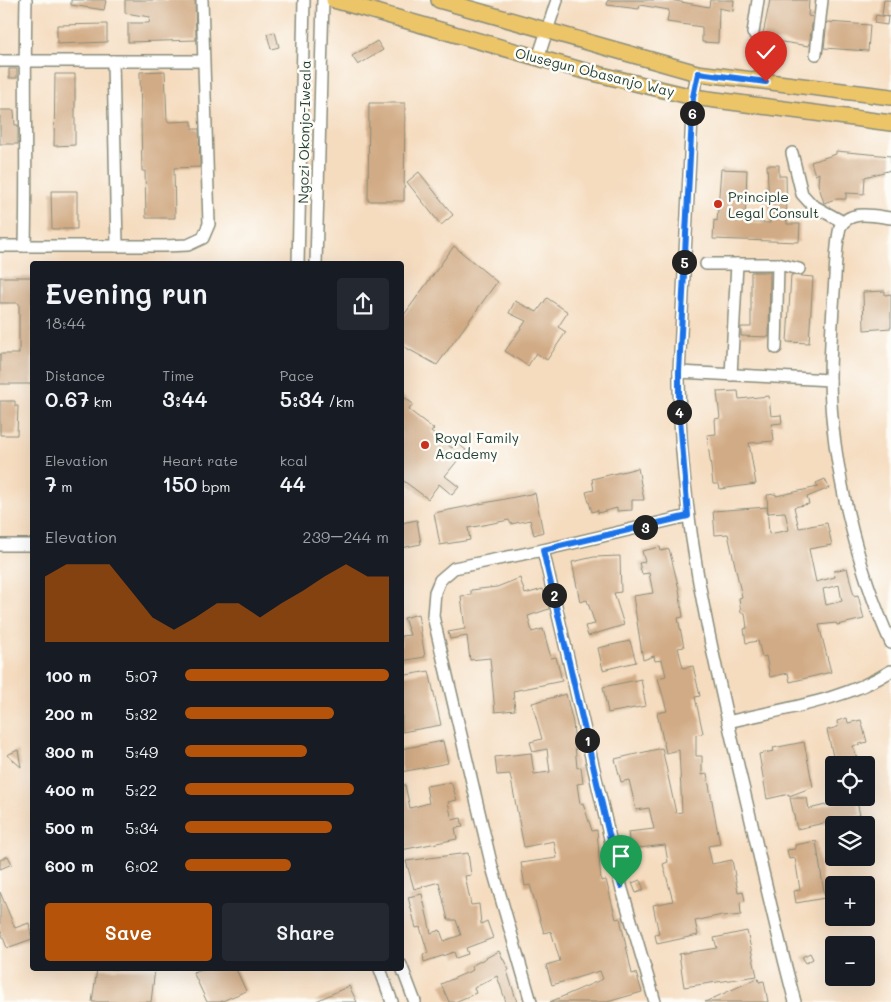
<!DOCTYPE html>
<html lang="en">
<head>
<meta charset="utf-8">
<style>
	:root { --surface:#171b24; --page:#242831; --text:#f1f3f6; --muted:#9ea1a6; --accent:#b45309 }
	body { margin:0; font-family:Mali,sans-serif; background:var(--page); color:var(--text); height:100vh; display:flex; flex-direction:column; font-size:19px; white-space:nowrap }
	* { box-sizing:border-box; margin:0 }
	p { font-size:16px; color:var(--muted) }
	.icon { flex:none; width:28px; height:28px; fill:none; stroke:currentColor; stroke-width:2; stroke-linecap:round; stroke-linejoin:round }
	.map { position:relative; flex:1; overflow:hidden }
	.side { position:absolute; left:30px; top:261px; width:374px; height:710px; display:flex; flex-direction:column; background:var(--surface); border-radius:5px; box-shadow:0 5px 20px #0002 }
	.side>* { flex:none }
	.buttons { position:absolute; left:825px; top:756px; display:grid; gap:10px }
	.buttons a { display:grid; place-items:center; width:50px; height:50px; border-radius:5px; background:var(--surface); box-shadow:0 5px 20px #0002; font-size:25px }
	.pin { position:absolute; display:grid; place-items:center; width:42px; height:42px; color:#fff; margin:-51px -21px; border-radius:50% 50% 50% 0; rotate:-45deg; box-shadow:0 0 5px #0007 }
	.pin .icon { rotate:45deg }
	.km { position:absolute; width:25px; height:25px; margin:-12px; border-radius:50%; background:#222; color:#fff; font-size:14px; line-height:25px; text-align:center }
	.round { display:grid; place-items:center; flex:none; width:52px; height:52px; border-radius:5px; background:var(--page) }
	.summary { display:flex; align-items:center; justify-content:space-between; height:85px; padding:0 15px }
	h1 { font-size:28px; font-weight:600; line-height:38px }
	.figures { display:grid; grid-template-columns:repeat(3,1fr); gap:8px; height:85px; padding:5px 15px }
	.figures div { display:grid; align-content:center }
	.figures b { font-size:21px; font-weight:600 }
	.figures small { font-size:14px; font-weight:400 }
	.figures p { font-size:14px }
	.chart { height:140px; padding:10px 15px }
	.chart p { display:flex; justify-content:space-between }
	.chart svg { width:100%; height:90px; margin-top:5px; fill:var(--accent); opacity:.7 }
	.action { display:flex; gap:10px; margin-top:auto; padding:10px 15px }
	.action a { flex:1; height:58px; border-radius:5px; background:var(--accent); color:#fff; font-size:20px; font-weight:600; line-height:58px; text-align:center }
	.action a+a { background:var(--page); color:var(--text) }
	ul { padding:0 15px; list-style:none; font-size:16px }
	li { display:grid; grid-template-columns:80px 60px 1fr; align-items:center; height:38px }
	li i { height:12px; border-radius:6px; background:var(--accent) }
	.map>svg:first-child { display:block }
	.building { fill:#d1ab85; fill-rule:evenodd }
	.lines { fill:none; stroke-linecap:round; stroke-linejoin:round }
	.minor-casing { stroke:#8a8c7a; stroke-width:14 }
	.major-casing { stroke:#8a8c7a; stroke-width:18 }
	.minor { stroke:#fff; stroke-width:11 }
	.major { stroke:#edc569; stroke-width:15 }
	.route-casing { stroke:#fff; stroke-width:10 }
	.route { stroke:#1a73e8; stroke-width:6 }
	.poi-dot { fill:#c8321e; stroke:#fdfcf7; stroke-width:2 }
	.labels { text-anchor:middle; dominant-baseline:central; stroke-width:5; stroke-linejoin:round; paint-order:stroke }
	.street-label { font-size:14px; fill:#1f3d34; stroke:#fdfcf7 }
	.poi-label { font-size:14px; fill:#1f3d34; stroke:#fdfcf7; text-anchor:start }
</style>
</head>
<body>
<div class="map">
<svg width="891" height="1002" viewBox="0 0 891 1002">
	<rect width="100%" height="100%" fill="#fdfcf7"/>
	<filter id="ink" filterUnits="userSpaceOnUse"><feTurbulence type="fractalNoise" baseFrequency=".02" numOctaves="2"/><feDisplacementMap in="SourceGraphic" scale="10" xChannelSelector="R" yChannelSelector="G"/><feConvolveMatrix kernelMatrix="1 2 1 2 8 2 1 2 1" color-interpolation-filters="sRGB"/></filter>
	<filter id="wash" filterUnits="userSpaceOnUse"><feTurbulence type="fractalNoise" baseFrequency=".0096" numOctaves="4" result="noise"/><feDisplacementMap in="SourceGraphic" scale="20" xChannelSelector="R" yChannelSelector="G"/><feGaussianBlur stdDeviation="1.12" result="paint"/><feColorMatrix in="noise" values="0 0 0 0 0 0 0 0 0 0 0 0 0 0 0 0 0 1.4 0 .05"/><feComposite in="paint" operator="in"/></filter>
	<g filter="url(#wash)">
		<rect width="100%" height="100%" fill="#f5dcbf"/>
		<g id="blocks">
			<g class="building">
				<path d="M71,0H106L104,10L71,5Z"/>
				<path d="M125,0H195L196,40L128,42V23H149L150,17L125,13Z"/>
				<path d="M608,0H670L709,7L710,0H734L733,11L719,8L718,43L702,42V27L667,22L669,10L640,5L639,9L607,5Z"/>
				<path d="M770,0H809L808,16L813,17L809,46L762,39Z"/>
				<path d="M884,0H891V17L882,15Z"/>
				<path d="M876,15L888,17L887,25L874,23Z"/>
				<path d="M827,22L870,25L868,51L824,48Z"/>
				<path d="M107,24V42L57,44V25Z"/>
				<path d="M275,32L279,47L271,49L267,34Z"/>
				<path d="M377,41L383,50L358,65L352,56Z"/>
				<rect x="9" y="69" width="8" height="9"/>
				<path d="M165,71L167,120L169,122L192,121V129H199L200,167L174,168L175,218H146L145,171H142L140,72Z"/>
				<path d="M55,74H75V145L54,146Z"/>
				<path d="M369,103H405L404,201H368Z"/>
				<path d="M0,110H14L15,125H18V144H0Z"/>
				<path d="M836,151L891,156V170L865,177L864,194L846,193V199H835L824,203L818,184L819,173L815,175L811,162L836,154Z"/>
				<path d="M767,165H779V176H786L787,224H800L799,242L713,239L714,220L717,221L721,169L747,170L745,222L770,223Z"/>
				<path d="M419,172L453,215L441,225L407,182Z"/>
				<path d="M51,191H77V229H52Z"/>
				<path d="M454,246L497,282L437,365L401,345V319Z"/>
				<path d="M751,272H770L769,337L741,336V327H751Z"/>
				<path d="M791,275L813,277L809,343L787,342Z"/>
				<path d="M0,277H32V384H0V354H19V303H0Z"/>
				<path d="M885,291V295L891,294V328L864,330L863,292Z"/>
				<path d="M547,298L568,312L558,327L566,332L547,360L536,353L528,366L505,351L526,321L509,313L515,301L537,312Z"/>
				<path d="M738,391L739,399L769,396L771,416L781,415L782,423L772,424L774,441L749,443L756,484L720,489L719,484H713L707,435L716,434L715,419L720,418L717,392Z"/>
				<path d="M401,395L413,404L409,410L434,429L431,432L452,448L456,442L466,450L445,476L459,487L452,495L439,484L428,499L401,479Z"/>
				<path d="M0,401H15V406H18L17,435H0Z"/>
				<path d="M638,468L644,500H632V510L617,511V508L598,513V510L592,512L586,492L594,490L592,479Z"/>
				<path d="M825,479L829,488L807,497L809,504L794,507L799,528L827,523L832,545L809,549L816,582L835,577L834,571L847,568L854,596L858,595L864,619L837,625L836,623L819,625L831,672L790,682L788,673L770,677L766,656L762,657L758,641L746,643L744,629L747,628L745,613H741L739,598L742,597L728,534L715,535L713,511L767,507L769,534L789,530L785,512L768,513L767,495L776,494V496L818,487L816,483ZM839,585L842,601L826,605L823,589Z"/>
				<path d="M535,493L543,532L534,535L530,520L511,524L509,520L468,528L470,540L440,545L434,513Z"/>
				<path d="M417,520L421,544L401,548V523Z"/>
				<path d="M660,547L661,551L669,549L679,589L683,617L678,618L684,647L678,648L683,668L693,666L700,696L695,697L703,733L696,735V756H702V775L707,774L720,844L708,846L712,864L732,860L738,892L743,891L745,901L740,902L741,915L723,917L722,915L695,921L698,935L657,944L655,935L659,934L653,905L673,901L663,864L668,862L665,845L630,849L628,832L654,829L649,808L636,810L629,780L621,782L615,759L662,748L676,813L682,812L679,750L666,753L657,713L667,711L658,678L666,676L662,660L655,661L654,656L643,660L633,596L653,593L649,573L642,574L639,563L645,562L642,551Z"/>
				<path d="M620,556L621,592L614,593L624,625L588,636L585,626L595,624L587,600L580,602L572,562L594,557Z"/>
				<path d="M520,578L525,594L543,589L549,609L528,616L532,632L543,629L551,658L556,657L562,681L513,691L515,710L495,712L490,658L470,660L467,636L450,639L448,632L465,629L461,596L471,595V590L497,587Z"/>
				<path d="M418,614L425,657L401,661V636L410,635L404,618Z"/>
				<path d="M630,641L636,662L603,670L598,648Z"/>
				<path d="M429,671L441,725L402,732L401,676Z"/>
				<path d="M641,679L646,706L608,713L603,687Z"/>
				<path d="M566,694L573,723L577,768L581,767L583,783L577,784L580,804L583,803L592,831L597,830L601,881L606,880L616,919L620,918L632,974L636,973L642,992L607,1002H550L603,979L600,971L552,985L546,965L560,961L551,931L544,933L530,885L525,886L521,863L557,858L554,841L524,847L510,774L497,775L495,757L531,753L534,774L550,772L547,749L533,752L530,742L542,739L532,703Z"/>
				<path d="M847,718L848,723L861,720L867,742L853,746L859,765H835L827,730L838,727L837,721Z"/>
				<path d="M443,741L448,763L401,772V749Z"/>
				<path d="M804,742L813,787L789,796V794L767,799L759,754L774,751L773,748Z"/>
				<path d="M18,750L21,767L7,755Z"/>
				<path d="M451,782L457,800L448,802L452,820L461,818L463,827L455,828L457,839L401,850V785H405L410,808L429,803L426,786Z"/>
				<path d="M790,798H807L809,809L842,801L841,798H856L860,815L797,829Z"/>
				<path d="M816,841L825,898L796,903L794,891L800,890L795,858L789,859L787,850L795,849V845Z"/>
				<path d="M468,853L471,875L465,876L471,905L479,904L481,924L487,921L493,938L466,948L468,954L456,958L454,952L424,962L423,954L428,953L420,927L416,928L408,897L422,894L431,933L440,930L444,941L461,935L456,920H448L439,882L414,889L406,861Z"/>
				<path d="M8,856L12,864L0,869V860Z"/>
				<path d="M640,880L644,890L636,893L632,883Z"/>
				<path d="M0,892L15,928L29,923L32,939L7,948L0,929Z"/>
				<path d="M747,931L757,976L684,987L679,954L717,948L714,938Z"/>
				<path d="M499,951L509,970L507,971L517,1002H506L497,976L474,988L476,993L455,1002H449L441,984L473,970L471,966Z"/>
				<path d="M810,953L813,959L806,963L802,957Z"/>
				<path d="M97,969H155L151,1002H92Z"/>
				<path d="M202,969H236L246,991L220,1002H207L193,972Z"/>
				<path d="M758,978L759,982L764,981L768,1002H705Z"/>
				<path d="M349,986L357,1002H314Z"/>
			</g>
		</g>
	</g>
	<g filter="url(#ink)">
		<use href="#blocks" fill-opacity="0" stroke="#8a8c7a" stroke-width="1"/>
		<g class="lines">
			<defs>
				<g id="minor">
					<path d="M753,33L758,0"/>
					<path d="M816,54L822,0"/>
					<path d="M538,58L557,0"/>
					<path d="M0,61H203"/>
					<path d="M113,61L117,246"/>
					<path d="M697,73L693,97L679,372C678,509 710,645 741,778C759,853 775,928 795,1002"/>
					<path d="M792,153L802,194L812,205L843,222"/>
					<path d="M891,218C874,216 850,209 840,227C835,249 836,270 834,292C832,321 830,350 830,379C831,461 857,569 891,643"/>
					<path d="M0,246H165L188,245L203,238L209,224L202,0"/>
					<path d="M25,246C27,164 24,82 26,0"/>
					<path d="M298,264L304,0"/>
					<path d="M316,264L323,0"/>
					<path d="M706,264H737L731,375"/>
					<path d="M737,264H778L799,269"/>
					<path d="M776,348L778,264"/>
					<path d="M679,372L830,380"/>
					<path d="M0,545H32"/>
					<path d="M543,550L621,886L655,1002"/>
					<path d="M728,722C781,709 844,701 891,671"/>
					<path d="M401,965L415,1002"/>
					<path d="M380,969L392,1002"/>
					<path d="M531,1002L492,867L433,616L435,592L440,580L454,568L543,550L688,516"/>
				</g>
				<g id="major">
					<path d="M334,0L581,70L693,97L891,123"/>
					<path d="M439,0L697,73L891,97"/>
				</g>
			</defs>
			<use href="#minor" class="minor-casing"/>
			<use href="#major" class="major-casing"/>
			<use href="#minor" class="minor"/>
			<use href="#major" class="major"/>
		</g>
	</g>
	<g class="lines" filter="url(#ink)">
		<defs>
			<path id="route" d="M621,886L543,550L688,516L679,406V372L693,97L698,73L766,82"/>
		</defs>
		<use href="#route" class="route-casing"/>
		<use href="#route" class="route"/>
	</g>
	<g class="poi-dot">
		<circle cx="718" cy="204" r="5"/>
		<circle cx="425" cy="445" r="5"/>
	</g>
	<g class="labels">
		<g class="street-label">
			<text transform="translate(595 72) rotate(14)">Olusegun Obasanjo Way</text>
			<text transform="translate(304 132) rotate(-89)">Ngozi Okonjo-Iweala</text>
		</g>
		<g class="poi-label">
			<text x="728" y="196">Principle<tspan x="728" dy="16">Legal Consult</tspan></text>
			<text x="435" y="437">Royal Family<tspan x="435" dy="16">Academy</tspan></text>
		</g>
	</g>
</svg>
<div class="buttons">
<a><svg class="icon" aria-label="locate" viewBox="0 0 24 24"><circle cx="12" cy="12" r="6"/><path d="M12 2v4M12 18v4M2 12h4M18 12h4"/></svg></a>
<a><svg class="icon" aria-label="layers" viewBox="0 0 24 24"><path d="M12 4l9 5-9 5-9-5zM3 14l9 5 9-5"/></svg></a>
<a>+</a>
<a>−</a>
</div>
<div class="pin" style="left:621px;top:886px;background:#1e9e55"><svg class="icon" aria-label="arrive" viewBox="0 0 24 24"><path d="M6 21V4h12l-3 4 3 4H6"/></svg></div>
<div class="pin" style="left:766px;top:82px;background:#d93025"><svg class="icon" aria-label="check" viewBox="0 0 24 24"><path d="M5 12l5 5 9-10"/></svg></div>
<b class="km" style="left:587px;top:740px">1</b>
<b class="km" style="left:554px;top:595px">2</b>
<b class="km" style="left:645px;top:527px">3</b>
<b class="km" style="left:679px;top:412px">4</b>
<b class="km" style="left:684px;top:262px">5</b>
<b class="km" style="left:692px;top:113px">6</b>
<section class="side">
<div class="summary"><div><h1>Evening run</h1><p>18:44</p></div><a class="round"><svg class="icon" aria-label="share" viewBox="0 0 24 24"><path d="M12 15V3M7 8l5-5 5 5M5 13v7h14v-7"/></svg></a></div>
<div class="figures">
<div><p>Distance</p><b>0.67<small> km</small></b></div>
<div><p>Time</p><b>3:44</b></div>
<div><p>Pace</p><b>5:34<small> /km</small></b></div>
</div>
<div class="figures">
<div><p>Elevation</p><b>7<small> m</small></b></div>
<div><p>Heart rate</p><b>150<small> bpm</small></b></div>
<div><p>kcal</p><b>44</b></div>
</div>
<div class="chart"><p><span>Elevation</span>239–244 m</p>
<svg viewBox="0 0 160 44" preserveAspectRatio="none"><path d="M0 44V12L10 6L20 6L30 6L40 19L50 32L60 38L70 32L80 25L90 25L100 32L110 25L120 19L130 12L140 6L150 12L160 12V44z"/></svg>
</div>
<ul>
<li><b>100 m</b>5:07<i style="width:100%"></i></li>
<li><b>200 m</b>5:32<i style="width:73%"></i></li>
<li><b>300 m</b>5:49<i style="width:60%"></i></li>
<li><b>400 m</b>5:22<i style="width:83%"></i></li>
<li><b>500 m</b>5:34<i style="width:72%"></i></li>
<li><b>600 m</b>6:02<i style="width:52%"></i></li>
</ul>
<div class="action"><a>Save</a><a>Share</a></div>
</section>
</div>
</body>
</html>
